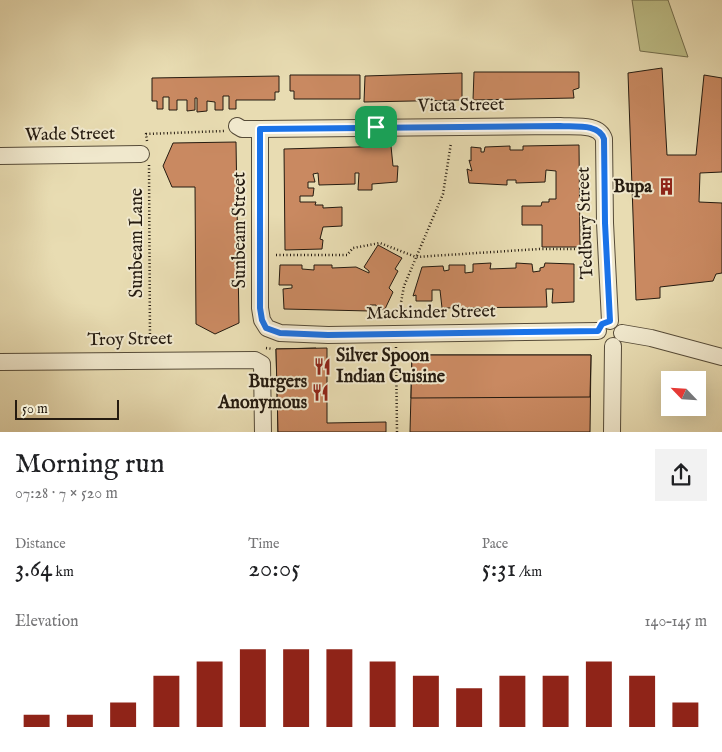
<!DOCTYPE html>
<html lang="en">
<head>
<meta charset="utf-8">
<style>
	:root { --surface:#fff; --page:#f2f2f2; --text:#202124; --muted:#757577; --accent:#8f2418 }
	body { margin:0; font-family:"IM FELL English",serif; background:var(--page); color:var(--text); height:100vh; display:flex; flex-direction:column; font-size:19px; white-space:nowrap }
	* { box-sizing:border-box; margin:0 }
	p { font-size:16px; color:var(--muted) }
	.icon { flex:none; width:28px; height:28px; fill:none; stroke:currentColor; stroke-width:2; stroke-linecap:round; stroke-linejoin:round }
	.map { position:relative; height:432px; overflow:hidden }
	.sheet { display:flex; flex-direction:column; background:var(--surface); flex:1 }
	.sheet>* { flex:none }
	.needle { width:32px; rotate:295deg }
	.fabs { position:absolute; left:661px; top:371px; display:grid; gap:10px }
	.fabs a { display:grid; place-items:center; width:45px; height:45px; border-radius:0px; background:var(--surface); box-shadow:0 5px 20px #0002; font-size:25px }
	.scale { position:absolute; left:15px; bottom:12px; width:104px; box-sizing:border-box; padding-left:5px; border:2px solid #251b10; border-top:0; font-size:14px; line-height:18px; white-space:nowrap; color:#251b10; -webkit-text-stroke:4px #f0e8cd; paint-order:stroke }
	.pin { position:absolute; display:grid; place-items:center; width:42px; height:42px; color:#fff; margin:-21px; border-radius:10px; box-shadow:0 2px 8px #0006 }
	.round { display:grid; place-items:center; flex:none; width:52px; height:52px; border-radius:0px; background:var(--page) }
	.summary { display:flex; align-items:center; justify-content:space-between; height:85px; padding:0 15px }
	h1 { font-size:28px; font-weight:600; line-height:38px }
	.stats { display:grid; grid-template-columns:repeat(3,1fr); gap:8px; height:85px; padding:5px 15px }
	.stats div { display:grid; align-content:center }
	.stats b { font-size:25px; font-weight:600 }
	.stats small { font-size:14px; font-weight:400 }
	.stats p { font-size:14px }
	.chart { height:140px; padding:10px 15px }
	.chart p { display:flex; justify-content:space-between }
	.chart svg { width:100%; height:90px; margin-top:5px; stroke:var(--accent); stroke-width:6 }
	.map>svg:first-child { display:block }
	.green { fill:#bdbe87; stroke:#716c4c }
	.building { fill:#c98961; stroke:#251b10 }
	.lines { fill:none; stroke-linecap:round; stroke-linejoin:round }
	.minor-casing { stroke:#564b38; stroke-width:18 }
	.path { stroke:#251b10; stroke-width:2.5; stroke-dasharray:1 2.5; stroke-linecap:butt }
	.minor { stroke:#f0e8cd; stroke-width:16 }
	.route-casing { stroke:#fff; stroke-width:10 }
	.route { stroke:#1a73e8; stroke-width:6 }
	.labels { text-anchor:middle; dominant-baseline:central; stroke-width:4; stroke-linejoin:round; paint-order:stroke }
	.street-label { font-size:18px; fill:#251b10; stroke:#f0e8cd }
	.poi-label { font-size:18px; font-weight:bold; fill:#251b10; stroke:#f0e8cd; text-anchor:end }
</style>
</head>
<body>
<div class="map">
<svg width="722" height="432" viewBox="0 0 722 432">
	<rect width="100%" height="100%" fill="#e8dcb2"/>
	<filter id="stains"><feTurbulence type="fractalNoise" baseFrequency=".004" numOctaves="4"/><feColorMatrix values="0 0 0 0 .2 0 0 0 0 .09 0 0 0 0 .02 0 0 0 .5 -.17"/></filter>
	<radialGradient id="worn" r=".72"><stop offset=".6" stop-color="#630" stop-opacity="0"/><stop offset="1" stop-color="#630" stop-opacity=".3"/></radialGradient>
	<path class="green" d="M632,0H668L688,57L640,51Z"/>
	<g class="building">
		<path d="M662,68L667,155H696L704,75L722,78V172L700,173L699,202L722,203V273L716,274L713,281L660,287V298L636,300L628,73Z"/>
		<path d="M474,72H579V88L573,90L574,98L473,100Z"/>
		<path d="M462,73V100L364,102L365,76Z"/>
		<path d="M290,75H360V99H294V91H290Z"/>
		<path d="M279,76V92H275V100H236V109H229V96H223V110H215V102L207,101V111L197,112V98H195V110L187,111V100H177V110H169V97H163V109H157V101H152V78Z"/>
		<path d="M236,142L239,323L215,334L196,324L195,187H172L163,166L173,143Z"/>
		<path d="M579,145L580,247H542V225H522V206H541L542,202H549V199H556V171L546,170L545,182L516,183V180H507V185L469,183L467,169L472,171L469,160L471,161V147L481,148V152H484L485,147L510,146V150H523V146Z"/>
		<path d="M391,146L393,166H398L397,182L372,184V190H358L359,173H355V184L319,185L318,173L313,174L315,182H308V188H314L313,196H300V202H316L315,205H323V208L342,207V226L323,227L320,239L323,240L322,249L285,250L284,149Z"/>
		<path d="M378,245L402,258L395,269L398,271L389,288L393,292L385,309H377L376,305H370V311L284,309L283,289L292,288V285H279L280,265H302V269L314,270V265H332V268L356,267L369,273V271L364,267Z"/>
		<path d="M491,263L490,269L516,268V263L532,264L533,272L540,271V268L544,267L545,263L574,264V302L552,303L553,289H546L547,307L442,308L440,290H432V301H416V295L413,296L422,267L443,266L444,271L449,270V265H465V273L473,272V264Z"/>
		<path d="M316,348V432H278L276,349Z"/>
		<path d="M327,348V423L386,422V432H278L276,349Z"/>
		<path d="M412,355H591L590,432H410Z"/>
		<path d="M412,355H591L590,397L411,398Z"/>
	</g>
	<g class="lines">
		<defs>
			<g id="minor">
				<path d="M237,126L242,129H260L560,126C574,127 599,123 604,139L605,223L610,321"/>
				<path d="M260,129V308L262,320L267,328L280,333L328,335L598,331"/>
				<path d="M0,156L141,154"/>
				<path d="M622,333L651,338L722,357"/>
				<path d="M0,362L255,360L262,364L263,432"/>
				<path d="M612,432L613,346"/>
			</g>
		</defs>
		<use href="#minor" class="minor-casing"/>
		<g class="path">
			<path d="M147,141L146,134L224,131"/>
			<path d="M149,165L150,341"/>
			<path d="M276,255H347L353,248L380,243L416,257L539,249H591"/>
			<path d="M398,319L404,286L443,194L451,143"/>
			<path d="M396,347L397,432"/>
			<path d="M266,348L273,349"/>
		</g>
		<use href="#minor" class="minor"/>
	</g>
	<g class="lines">
		<defs>
			<path id="route" d="M560,126C574,127 599,123 604,139L605,223L610,321L602,324L598,331L328,335L280,333L266,328L262,320L260,308V129Z"/>
		</defs>
		<use href="#route" class="route-casing"/>
		<use href="#route" class="route"/>
	</g>
	<defs>
		<symbol id="building-bare" viewBox="-9 -9 18 18"><path d="M-4-6H4V6H1V3H-1V6H-4ZM-2.5-4.3h1.7v1.8h-1.7ZM.8-4.3h1.7v1.8H.8ZM-2.5-1h1.7V.8h-1.7ZM.8-1h1.7V.8H.8Z" fill="#8f2418" stroke="#f0e8cd" stroke-width="2.5" paint-order="stroke"/></symbol>
		<symbol id="restaurant-bare" viewBox="-9 -9 18 18"><path d="M-5-6h1v4h1v-4h1v4h1v-4h1v5L-1.5 .5V6h-2V.5L-5-1ZM5-6V6H3V1.5H1.5Q1.5-4 5-6Z" fill="#8f2418" stroke="#f0e8cd" stroke-width="2.5" paint-order="stroke"/></symbol>
	</defs>
	<g fill-rule="evenodd">
		<use href="#building-bare" x="654" y="174" width="25" height="25"/>
		<use href="#restaurant-bare" x="310" y="354" width="25" height="25"/>
		<use href="#restaurant-bare" x="308" y="380" width="25" height="25"/>
	</g>
	<g class="labels">
		<g class="street-label">
			<text transform="translate(461 106) rotate(-1)">Victa Street</text>
			<text transform="translate(70 135) rotate(-1)">Wade Street</text>
			<text transform="translate(586 223) rotate(-92)">Tedbury Street</text>
			<text transform="translate(240 230) rotate(-90)">Sunbeam Street</text>
			<text transform="translate(137 243) rotate(-90)">Sunbeam Lane</text>
			<text transform="translate(431 313) rotate(-1)">Mackinder Street</text>
			<text transform="translate(130 340) rotate(-1)">Troy Street</text>
		</g>
		<g class="poi-label">
			<text x="652" y="187">Bupa</text>
			<text x="336" y="356" text-anchor="start">Silver Spoon<tspan x="336" dy="21">Indian Cuisine</tspan></text>
			<text x="307" y="382">Burgers<tspan x="307" dy="21">Anonymous</tspan></text>
		</g>
	</g>
	<rect width="100%" height="100%" filter="url(#stains)"/>
	<rect width="100%" height="100%" fill="url(#worn)"/>
</svg>
<div class="fabs">
<a><svg class="needle" viewBox="-14 -14 28 28"><path d="M0-13l5 13h-10z" fill="#e53935"/><path d="M0 13l5-13h-10z" fill="#757577"/></svg></a>
</div>
<div class="scale">50 m</div>
<div class="pin" style="left:376px;top:127px;background:#1e9e55"><svg class="icon" aria-label="arrive" viewBox="0 0 24 24"><path d="M6 21V4h12l-3 4 3 4H6"/></svg></div>
</div>
<section class="sheet">
<div class="summary"><div><h1>Morning run</h1><p>07:28 · 7 × 520 m</p></div><a class="round"><svg class="icon" aria-label="share" viewBox="0 0 24 24"><path d="M12 15V3M7 8l5-5 5 5M5 13v7h14v-7"/></svg></a></div>
<div class="stats">
<div><p>Distance</p><b>3.64<small> km</small></b></div>
<div><p>Time</p><b>20:05</b></div>
<div><p>Pace</p><b>5:31<small> /km</small></b></div>
</div>
<div class="chart"><p><span>Elevation</span>140–145 m</p>
<svg viewBox="0 0 160 44" preserveAspectRatio="none"><path d="M5 44V38M15 44V38M25 44V32M35 44V19M45 44V12M55 44V6M65 44V6M75 44V6M85 44V12M95 44V19M105 44V25M115 44V19M125 44V19M135 44V12M145 44V19M155 44V32"/></svg>
</div>
</section>
</body>
</html>
